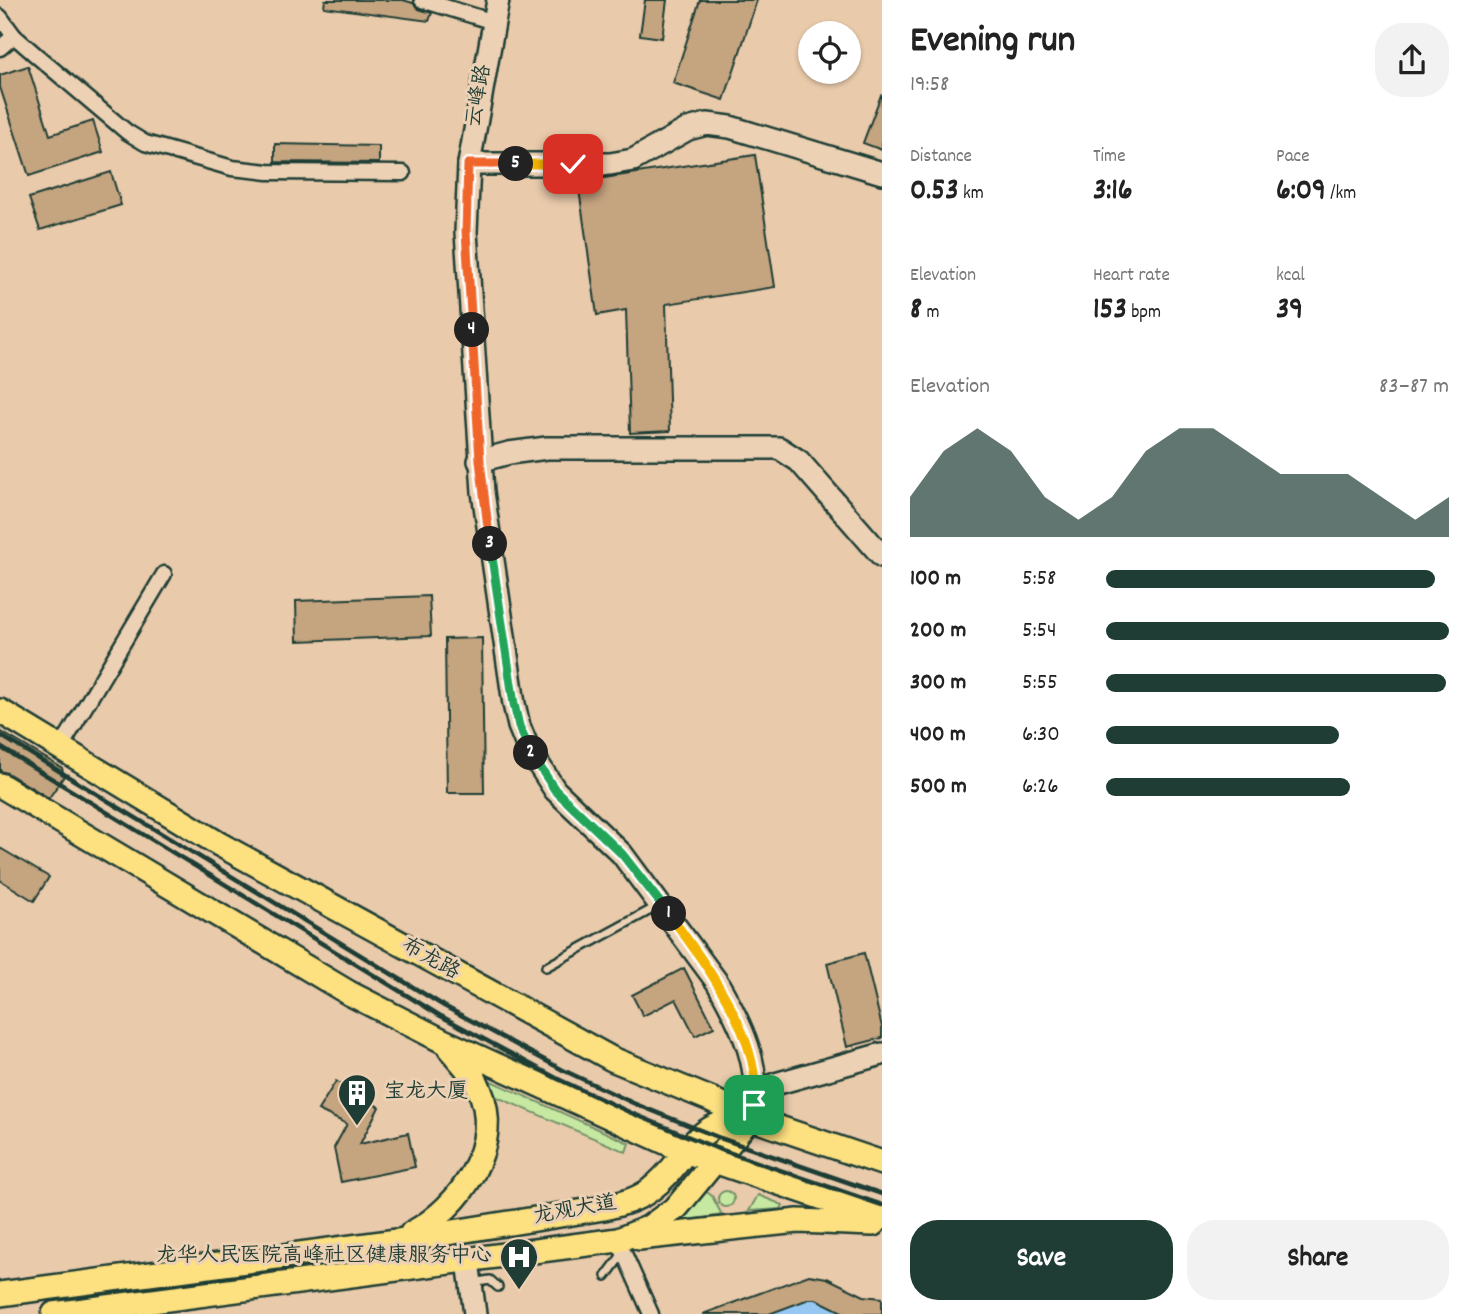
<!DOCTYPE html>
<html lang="en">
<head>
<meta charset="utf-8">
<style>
	:root { --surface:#fff; --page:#f2f2f2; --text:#222; --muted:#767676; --accent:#1f3d34 }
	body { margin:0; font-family:Dekko,"LXGW WenKai TC",sans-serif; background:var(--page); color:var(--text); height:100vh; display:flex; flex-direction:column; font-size:26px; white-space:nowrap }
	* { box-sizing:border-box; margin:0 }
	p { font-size:23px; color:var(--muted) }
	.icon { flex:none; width:38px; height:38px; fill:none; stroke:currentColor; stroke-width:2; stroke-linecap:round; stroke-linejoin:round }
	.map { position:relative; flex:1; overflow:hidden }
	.drawer { display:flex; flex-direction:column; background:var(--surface); width:595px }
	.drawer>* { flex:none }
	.tools { position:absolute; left:798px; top:21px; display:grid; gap:14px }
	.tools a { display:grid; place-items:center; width:63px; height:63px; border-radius:50%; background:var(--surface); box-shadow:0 2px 5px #0004; font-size:35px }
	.pin { position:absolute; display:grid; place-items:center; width:60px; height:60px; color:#fff; margin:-30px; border-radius:14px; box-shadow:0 4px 10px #0006 }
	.km { position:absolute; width:35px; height:35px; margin:-18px; border-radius:50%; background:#222; color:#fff; font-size:19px; line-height:35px; text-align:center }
	.round { display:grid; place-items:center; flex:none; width:74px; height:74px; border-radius:28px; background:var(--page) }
	.head { display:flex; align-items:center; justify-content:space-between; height:119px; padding:0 28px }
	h1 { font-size:38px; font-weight:700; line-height:52px }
	.figures { display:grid; grid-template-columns:repeat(3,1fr); gap:10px; height:119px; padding:7px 28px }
	.figures div { display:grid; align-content:center }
	.figures b { font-size:30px; font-weight:700 }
	.figures small { font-size:19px; font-weight:400 }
	.figures p { font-size:19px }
	.chart { height:196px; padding:14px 28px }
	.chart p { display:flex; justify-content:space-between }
	.chart svg { width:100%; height:126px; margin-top:7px; fill:var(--accent); opacity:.7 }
	.action { display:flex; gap:14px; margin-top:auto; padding:14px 28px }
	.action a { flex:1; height:80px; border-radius:28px; background:var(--accent); color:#fff; font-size:28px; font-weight:700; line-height:80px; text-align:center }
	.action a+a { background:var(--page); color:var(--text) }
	ul { padding:0 28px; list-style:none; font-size:23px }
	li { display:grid; grid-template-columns:112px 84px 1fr; align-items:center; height:52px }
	li i { height:18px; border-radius:9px; background:var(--accent) }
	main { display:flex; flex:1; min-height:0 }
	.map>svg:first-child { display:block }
	.green { fill:#c7e8a1; stroke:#73926a; stroke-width:2 }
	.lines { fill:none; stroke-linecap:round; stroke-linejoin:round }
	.river { stroke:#97c8f3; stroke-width:26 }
	.building { fill:#c5a480; stroke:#1f3d34; stroke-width:2 }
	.lane-casing { stroke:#1f3d34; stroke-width:12 }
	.street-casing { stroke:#1f3d34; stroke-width:19 }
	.secondary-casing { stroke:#1f3d34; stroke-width:26 }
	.primary-casing { stroke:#1f3d34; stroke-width:28 }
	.lane { stroke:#edd1b4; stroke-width:7 }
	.street { stroke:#edd1b4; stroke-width:14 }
	.secondary { stroke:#edd1b4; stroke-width:21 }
	.primary { stroke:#fde080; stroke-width:23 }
	.rail { stroke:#1f3d34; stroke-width:4.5 }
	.split-1-casing { stroke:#fff; stroke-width:14 }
	.split-2-casing { stroke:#fff; stroke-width:14 }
	.split-3-casing { stroke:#fff; stroke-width:14 }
	.split-4-casing { stroke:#fff; stroke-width:14 }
	.split-5-casing { stroke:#fff; stroke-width:14 }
	.split-6-casing { stroke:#fff; stroke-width:14 }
	.split-1 { stroke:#f5b400; stroke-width:9 }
	.split-2 { stroke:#22a559; stroke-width:9 }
	.split-3 { stroke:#22a559; stroke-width:9 }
	.split-4 { stroke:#f0652b; stroke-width:9 }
	.split-5 { stroke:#f0652b; stroke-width:9 }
	.split-6 { stroke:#f5b400; stroke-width:9 }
	.labels { text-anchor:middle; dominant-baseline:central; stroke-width:6; stroke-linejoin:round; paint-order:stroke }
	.street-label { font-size:21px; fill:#1f3d34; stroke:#edd1b4 }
	.poi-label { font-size:21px; fill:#1f3d34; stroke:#edd1b4; text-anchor:start }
</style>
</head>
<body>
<main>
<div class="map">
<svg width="882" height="1314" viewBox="0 0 882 1314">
	<rect width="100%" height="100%" fill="#e9caab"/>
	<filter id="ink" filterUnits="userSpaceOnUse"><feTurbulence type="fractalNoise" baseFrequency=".0143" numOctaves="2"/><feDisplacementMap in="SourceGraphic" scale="14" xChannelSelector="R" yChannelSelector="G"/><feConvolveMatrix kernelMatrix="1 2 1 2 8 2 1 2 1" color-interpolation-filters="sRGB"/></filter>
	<g filter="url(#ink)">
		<g class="green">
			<path d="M480,1076L629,1143L626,1152L483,1091Z"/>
			<path d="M704,1190L712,1196L722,1215L680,1221L678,1218Z"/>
			<circle cx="726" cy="1199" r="8"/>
			<path d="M758,1195L783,1205L781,1209L749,1211Z"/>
		</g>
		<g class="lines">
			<path class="river" d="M786,1314L810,1306L843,1314"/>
		</g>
		<g class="building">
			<path d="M325,0H403L413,3L419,9L432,13L429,21L324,7Z"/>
			<path d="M645,0H667L662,38L640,35Z"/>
			<path d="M700,0H757L724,100L673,83Z"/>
			<path d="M28,66L50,135L93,121L103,152L29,176L0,87V75Z"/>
			<path d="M881,95H882V150L863,143Z"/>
			<path d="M275,144L379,146V163L275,162Z"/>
			<path d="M755,155L775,287L666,304L670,431L630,433L626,310L597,315L578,182Z"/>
			<path d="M111,172L121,205L40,230L29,198Z"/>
			<path d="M429,596L431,636L297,641L296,601Z"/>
			<path d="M482,638L484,793H447L445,639Z"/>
			<path d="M0,731L62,768L64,776L49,798L7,773L0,771Z"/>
			<path d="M0,848L49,877L34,901L0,880Z"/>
			<path d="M864,953L882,1027V1038L847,1047L827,963Z"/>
			<path d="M684,968L714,1027L695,1036L676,999L643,1016L632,995Z"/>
			<path d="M336,1081L379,1107L360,1144L408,1133L415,1167L341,1182L334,1148L347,1124L318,1110Z"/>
			<path d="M809,1275L827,1278L864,1296L882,1298V1314H846L816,1299H809L769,1314H703Z"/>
		</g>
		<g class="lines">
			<defs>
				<g id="lane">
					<path d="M546,967L658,906"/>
					<path d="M606,1276L621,1256L624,1255"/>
					<path d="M472,1283L490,1280L498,1287"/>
				</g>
				<g id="street">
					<path d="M422,0L494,22"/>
					<path d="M0,17L14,36L37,56L127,132L145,143L232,168L268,172L403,173"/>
					<path d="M0,48L14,36"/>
					<path d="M61,747L164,574"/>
					<path d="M618,1240L651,1314"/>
				</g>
				<g id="secondary">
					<path d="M498,0L469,164L466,232L483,492L514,704L519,726L528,748L555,790L622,854L717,982C740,1022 766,1072 750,1118"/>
					<path d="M469,164H610L633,160L688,129L707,124L730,127L882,173"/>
					<path d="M479,461L509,453L547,448H779L799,461L882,556"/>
					<path d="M755,1110L766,1092L775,1084L882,1054"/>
					<path d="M468,1261L475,1314"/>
				</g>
				<g id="primary">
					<path d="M0,711L219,844L612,1059L710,1099L750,1118L882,1163"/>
					<path d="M0,785L349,993L443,1041L685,1151L882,1218"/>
					<path d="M412,1233C461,1207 504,1145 479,1088C473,1073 460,1061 450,1049"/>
					<path d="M639,1238L798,1221L873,1224"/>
					<path d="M0,1294L397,1241L604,1208C620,1204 637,1200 650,1190C689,1161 689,1122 750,1118"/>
					<path d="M54,1314L618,1240L648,1228L677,1207L750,1118"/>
				</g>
			</defs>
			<use href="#lane" class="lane-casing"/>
			<use href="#street" class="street-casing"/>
			<use href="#secondary" class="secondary-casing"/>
			<use href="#primary" class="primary-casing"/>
			<use href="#lane" class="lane"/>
			<use href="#street" class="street"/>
			<use href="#secondary" class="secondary"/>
			<use href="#primary" class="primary"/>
			<g class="rail">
				<path d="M0,735L444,1006L563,1070L633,1103L720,1138L882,1194"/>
				<path d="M0,747L439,1015L558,1079L629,1112L716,1148L882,1205"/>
			</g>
		</g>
	</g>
	<g class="lines" filter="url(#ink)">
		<defs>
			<path id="split-1" d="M669,914C705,963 765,1042 754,1105"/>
			<path id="split-2" d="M531,753L555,790L622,854L669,914"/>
			<path id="split-3" d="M490,544L514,704L519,726L531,753"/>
			<path id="split-4" d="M472,330L480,461L490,544"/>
			<path id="split-5" d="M472,330L466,232L468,164H516"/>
			<path id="split-6" d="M516,164H573"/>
		</defs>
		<use href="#split-1" class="split-1-casing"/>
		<use href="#split-2" class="split-2-casing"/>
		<use href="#split-3" class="split-3-casing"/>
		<use href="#split-4" class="split-4-casing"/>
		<use href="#split-5" class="split-5-casing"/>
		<use href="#split-6" class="split-6-casing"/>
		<use href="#split-1" class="split-1"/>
		<use href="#split-2" class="split-2"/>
		<use href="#split-3" class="split-3"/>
		<use href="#split-4" class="split-4"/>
		<use href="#split-5" class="split-5"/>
		<use href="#split-6" class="split-6"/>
	</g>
	<defs>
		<symbol id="building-pin" viewBox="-11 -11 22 30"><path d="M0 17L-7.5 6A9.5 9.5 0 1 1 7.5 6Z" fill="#1f3d34" stroke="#edd1b4"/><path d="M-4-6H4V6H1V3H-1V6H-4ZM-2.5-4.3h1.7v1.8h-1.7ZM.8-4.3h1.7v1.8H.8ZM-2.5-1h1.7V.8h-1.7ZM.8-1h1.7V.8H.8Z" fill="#fff"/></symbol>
		<symbol id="hospital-pin" viewBox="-11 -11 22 30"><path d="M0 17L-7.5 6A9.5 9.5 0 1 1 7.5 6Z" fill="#1f3d34" stroke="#edd1b4"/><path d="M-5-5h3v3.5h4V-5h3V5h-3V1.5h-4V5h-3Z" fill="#fff"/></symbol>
	</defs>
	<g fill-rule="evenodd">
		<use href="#building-pin" x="335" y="1071" width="44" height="60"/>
		<use href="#hospital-pin" x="497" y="1235" width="44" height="60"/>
	</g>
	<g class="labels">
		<g class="street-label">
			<text transform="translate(480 96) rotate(-80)">云峰路</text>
			<text transform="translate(430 960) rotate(29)">布龙路</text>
			<text transform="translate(575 1211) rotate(-10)">龙观大道</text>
		</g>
		<g class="poi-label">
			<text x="384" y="1093">宝龙大厦</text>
			<text x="492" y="1257" text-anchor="end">龙华人民医院高峰社区健康服务中心</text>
		</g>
	</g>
</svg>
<div class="tools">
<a><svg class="icon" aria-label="locate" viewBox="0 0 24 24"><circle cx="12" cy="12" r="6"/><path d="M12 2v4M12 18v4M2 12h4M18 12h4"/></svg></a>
</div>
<div class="pin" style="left:754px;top:1105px;background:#1e9e55"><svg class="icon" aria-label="arrive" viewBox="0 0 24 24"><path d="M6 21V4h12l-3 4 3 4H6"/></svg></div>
<div class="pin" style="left:573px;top:164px;background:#d93025"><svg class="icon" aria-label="check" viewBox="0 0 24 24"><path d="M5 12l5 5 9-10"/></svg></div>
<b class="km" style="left:669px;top:914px">1</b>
<b class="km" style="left:531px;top:753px">2</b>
<b class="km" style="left:490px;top:544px">3</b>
<b class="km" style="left:472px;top:330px">4</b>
<b class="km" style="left:516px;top:164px">5</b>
</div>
<section class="drawer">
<div class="head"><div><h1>Evening run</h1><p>19:58</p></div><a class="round"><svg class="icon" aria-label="share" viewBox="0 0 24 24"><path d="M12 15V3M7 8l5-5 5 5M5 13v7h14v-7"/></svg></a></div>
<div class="figures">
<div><p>Distance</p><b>0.53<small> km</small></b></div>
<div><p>Time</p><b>3:16</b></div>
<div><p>Pace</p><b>6:09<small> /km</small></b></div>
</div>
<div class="figures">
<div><p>Elevation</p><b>8<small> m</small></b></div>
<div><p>Heart rate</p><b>153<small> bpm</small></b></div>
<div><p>kcal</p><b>39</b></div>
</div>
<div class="chart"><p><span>Elevation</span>83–87 m</p>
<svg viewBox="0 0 160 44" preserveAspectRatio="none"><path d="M0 44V30L10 14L20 6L30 14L40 30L50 38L60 30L70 14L80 6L90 6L100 14L110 22L120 22L130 22L140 30L150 38L160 30V44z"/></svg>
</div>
<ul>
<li><b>100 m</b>5:58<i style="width:96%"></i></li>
<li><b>200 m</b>5:54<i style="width:100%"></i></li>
<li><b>300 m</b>5:55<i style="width:99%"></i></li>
<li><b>400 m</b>6:30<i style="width:68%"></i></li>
<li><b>500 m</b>6:26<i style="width:71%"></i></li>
</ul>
<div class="action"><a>Save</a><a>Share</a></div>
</section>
</main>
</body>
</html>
